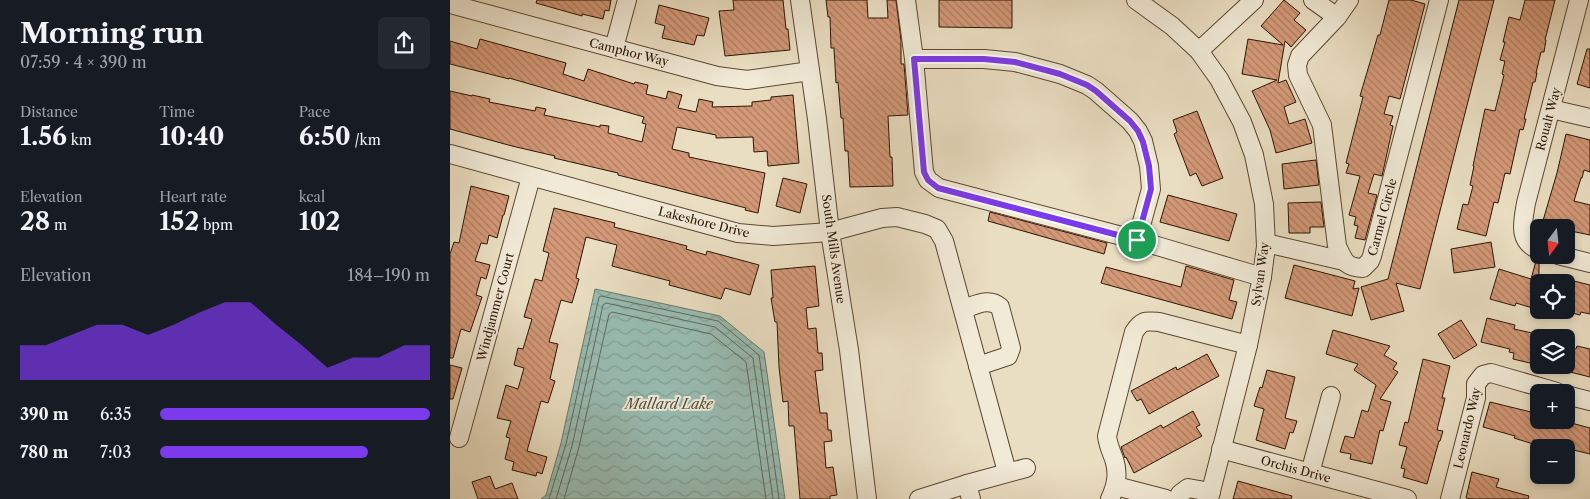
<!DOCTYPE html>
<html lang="en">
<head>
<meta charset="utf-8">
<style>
	:root { --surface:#171b24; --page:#242831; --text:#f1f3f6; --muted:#9ea1a6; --accent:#7c3aed }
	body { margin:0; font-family:"Libre Caslon Text",serif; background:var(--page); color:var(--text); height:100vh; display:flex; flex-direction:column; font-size:19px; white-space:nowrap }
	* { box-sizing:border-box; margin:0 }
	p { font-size:16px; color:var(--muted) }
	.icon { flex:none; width:28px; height:28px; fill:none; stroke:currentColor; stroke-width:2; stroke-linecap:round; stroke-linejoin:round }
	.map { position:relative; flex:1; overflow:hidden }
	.side { display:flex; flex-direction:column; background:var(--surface); width:450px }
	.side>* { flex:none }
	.needle { width:32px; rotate:195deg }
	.buttons { position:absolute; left:1080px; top:219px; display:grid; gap:10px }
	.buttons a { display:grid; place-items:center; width:45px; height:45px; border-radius:8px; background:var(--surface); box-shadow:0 2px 8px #0003; font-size:25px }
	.pin { position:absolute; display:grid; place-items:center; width:42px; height:42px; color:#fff; margin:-21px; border:2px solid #fff; border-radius:50%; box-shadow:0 1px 5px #0007 }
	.round { display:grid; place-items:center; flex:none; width:52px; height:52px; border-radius:8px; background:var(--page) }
	.overview { display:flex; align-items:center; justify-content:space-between; height:85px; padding:0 20px }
	h1 { font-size:28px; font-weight:700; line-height:38px }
	.stats { display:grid; grid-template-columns:repeat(3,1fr); gap:8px; height:85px; padding:5px 20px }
	.stats div { display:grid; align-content:center }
	.stats b { font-size:25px; font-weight:700 }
	.stats small { font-size:14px; font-weight:400 }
	.stats p { font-size:14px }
	.chart { height:140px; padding:10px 20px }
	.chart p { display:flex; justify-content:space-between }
	.chart svg { width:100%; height:90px; margin-top:5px; fill:var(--accent); opacity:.7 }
	ul { padding:0 20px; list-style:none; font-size:16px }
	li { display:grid; grid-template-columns:80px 60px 1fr; align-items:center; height:38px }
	li i { height:12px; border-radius:6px; background:var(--accent) }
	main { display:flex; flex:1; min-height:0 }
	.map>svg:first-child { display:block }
	.water { fill:url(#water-waves); stroke:#6c796c }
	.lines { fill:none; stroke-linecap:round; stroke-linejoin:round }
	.shore { stroke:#62685a; stroke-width:1 }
	.building { fill:url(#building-back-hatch); stroke:#2b1502 }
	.minor-casing { stroke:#5b4732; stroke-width:20 }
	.minor { stroke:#f1ead7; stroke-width:18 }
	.route-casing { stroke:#fff; stroke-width:10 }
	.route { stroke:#7c3aed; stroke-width:6 }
	.labels { text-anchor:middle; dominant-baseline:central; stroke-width:4; stroke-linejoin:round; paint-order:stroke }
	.street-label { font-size:12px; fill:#2b1502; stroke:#f1ead7 }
	.water-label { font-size:14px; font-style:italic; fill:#514f40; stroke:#f1ead7 }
</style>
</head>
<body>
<main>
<section class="side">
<div class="overview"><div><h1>Morning run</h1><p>07:59 · 4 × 390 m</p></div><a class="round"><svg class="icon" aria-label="share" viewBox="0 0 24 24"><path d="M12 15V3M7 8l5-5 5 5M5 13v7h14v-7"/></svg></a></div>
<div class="stats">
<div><p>Distance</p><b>1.56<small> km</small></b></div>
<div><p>Time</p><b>10:40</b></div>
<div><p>Pace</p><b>6:50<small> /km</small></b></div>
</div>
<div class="stats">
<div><p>Elevation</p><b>28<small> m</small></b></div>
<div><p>Heart rate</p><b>152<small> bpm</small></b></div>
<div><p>kcal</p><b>102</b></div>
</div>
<div class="chart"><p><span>Elevation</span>184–190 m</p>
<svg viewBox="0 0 160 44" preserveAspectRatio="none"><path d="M0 44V27L10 27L20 22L30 17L40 17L50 22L60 17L70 11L80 6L90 6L100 17L110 27L120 38L130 33L140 33L150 27L160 27V44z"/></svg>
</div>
<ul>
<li><b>390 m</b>6:35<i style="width:100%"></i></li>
<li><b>780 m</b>7:03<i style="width:77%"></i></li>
</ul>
</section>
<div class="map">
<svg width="1140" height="499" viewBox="0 0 1140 499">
	<defs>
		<pattern id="water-waves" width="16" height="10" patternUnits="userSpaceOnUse" patternTransform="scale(1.25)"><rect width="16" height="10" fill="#98bcb2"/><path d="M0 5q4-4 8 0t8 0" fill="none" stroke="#83a197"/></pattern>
		<pattern id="building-back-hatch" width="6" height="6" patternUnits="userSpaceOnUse" patternTransform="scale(1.25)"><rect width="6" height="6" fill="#d49978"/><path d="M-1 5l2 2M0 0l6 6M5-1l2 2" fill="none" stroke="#ac7c60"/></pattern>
	</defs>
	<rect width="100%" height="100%" fill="#eadec2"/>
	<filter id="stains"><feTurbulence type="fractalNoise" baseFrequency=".004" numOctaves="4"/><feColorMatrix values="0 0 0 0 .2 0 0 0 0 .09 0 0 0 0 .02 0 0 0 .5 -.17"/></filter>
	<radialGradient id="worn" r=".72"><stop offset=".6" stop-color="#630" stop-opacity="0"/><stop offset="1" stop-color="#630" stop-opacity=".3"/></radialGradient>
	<path class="water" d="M145,289L270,316L314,352L335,499H91L96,495L111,443Z"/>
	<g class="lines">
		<g class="shore">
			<path d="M99,499L116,444L149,297L151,296L268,321L309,355L329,499"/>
			<path d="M106,499L122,446L153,305L156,303L265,327L303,358L323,499"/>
			<path d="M114,499L129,447L159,314L162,312L261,334L296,362L316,499"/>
		</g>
	</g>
	<g class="building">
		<path d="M87,0H161L159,11L155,10L153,19L132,14V16L86,3Z"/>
		<path d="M283,0H333L336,29H338L340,50L275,56L269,11L284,10Z"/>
		<path d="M376,0H417L418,18H438L437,0H446L451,40V64H454L458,115L438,116L440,157H442L443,186L400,187L398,151H395L393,118H391L388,82L386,83L384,48H381L380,17H378Z"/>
		<path d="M489,0H562V28L489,27Z"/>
		<path d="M834,0L850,13L844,20L856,30L841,47L835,41L828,83L836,80L846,102L834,107L839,124L855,119L862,143L826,153L820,130L802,91L827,80L792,74L798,39L833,45L811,26Z"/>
		<path d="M939,0H961L975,4L950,99L939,96L934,114L943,116L940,125L943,126L932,176L924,174L918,193L927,195L915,240L905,238L908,226L904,225L906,217L899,215L910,176L896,173L899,164L896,163L913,97L910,96L928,35H930Z"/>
		<path d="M1009,0H1044L970,289L946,283L954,311L921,320L911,287L938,279Z"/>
		<path d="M1075,0H1105L1095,40H1096L1094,52H1091L1086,73H1087L1085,82H1083L1074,119H1076L1073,130L1070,129L1060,174L1055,173L1048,203L1044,202L1036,236L1007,229L1013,204L1018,205L1023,186L1020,185L1024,166H1023L1035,109L1045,111L1054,75L1052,74L1055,61L1050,60L1055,42H1053L1059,17L1070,20Z"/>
		<path d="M209,5L259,18L254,36L247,35L244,45L212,38L215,26L205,23Z"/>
		<path d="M30,39L116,63L113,74L134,81L138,69L184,84L185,82L198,85L196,94L216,99L218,91L232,95L228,108L246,112L249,99L263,102L262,107L302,106V102L321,100V97L343,95L349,163L318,166L317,151L304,152L303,137L266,138V135L227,127L222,149L239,153V157L315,173L308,213L295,210L296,208L168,175V173L104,158L105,156L62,146L0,129V91L22,96V95L40,99L39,102L85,111L86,107L96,109L94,115L150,127V125L159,126L158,133L192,142L196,124L192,123L194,117L59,78V79L0,64V41L27,49Z"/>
		<path d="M1137,49H1140V88L1127,84Z"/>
		<path d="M747,111L773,178L752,186L746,173L740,176L724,134L727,132L723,120Z"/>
		<path d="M1116,134L1140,140V172L1134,170L1132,178H1131L1124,201L1140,205V235L1116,230V228H1106L1092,224L1107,173Z"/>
		<path d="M866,160L869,185L834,189L832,164Z"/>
		<path d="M333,178L357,184L350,213L326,206Z"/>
		<path d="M21,186L59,196L54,215H53L47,238L39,235L37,244L31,243L25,261L40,265L36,279L31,277L26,295L32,297L20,332L11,329L3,358H0V254L4,242L9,243Z"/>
		<path d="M718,195L787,214L779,241L710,222Z"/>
		<path d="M871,202L874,227H860V233H839L838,203Z"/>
		<path d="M104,208L165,223L164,227L237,246L236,249L256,255L257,251L309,265L300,295L275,288L271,299L219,285L220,281L162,266L167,245L136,237L126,278L129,279L122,303L111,300L99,342L108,344L100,379L105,381L98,403L91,401L77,451L97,457L92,474L87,472L86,476L62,470L64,462L55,459L60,438L56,437L61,421L47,418L56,385L68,389L74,368L64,365L68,348L73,349L82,319L74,317L85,279L92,281L99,253L93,251Z"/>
		<path d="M540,212L657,243L654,254L538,221Z"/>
		<path d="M1041,242L1045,267L1004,273L1001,249Z"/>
		<path d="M1086,261L1089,262V310L1066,303L1065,306L1040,299L1049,269L1081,279Z"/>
		<path d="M844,265L905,281L903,289L909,288L902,316L835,298Z"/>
		<path d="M365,266L369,306L356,308L358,329L366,328L368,353H372L373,370L365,371L370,413H377L378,430H381L382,441L374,442L376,468L383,467L387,495L380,496V499H350L344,426H339L338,401L333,402L329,367L327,322H325L321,298H323L321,270Z"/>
		<path d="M736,266L784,280L779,300L787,302L782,319L651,283L656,267L731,287Z"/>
		<path d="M1116,279L1140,285V314L1131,312L1130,315L1118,312L1119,307L1116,306Z"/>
		<path d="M1037,318L1065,325L1064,329L1091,335V338H1089V345L1084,364L1063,359L1064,353L1059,352L1060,349L1031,342Z"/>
		<path d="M1011,320L1027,345L1004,359L988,334Z"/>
		<path d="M883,330L940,346L934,355L947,363L943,369L948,372L930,399L941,402L933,431L930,430L922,464L900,459L901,454L890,452L895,436L904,438L912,410L918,412L926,385L904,370L908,364L876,354Z"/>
		<path d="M1116,346L1126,349L1127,346L1140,349V377L1116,371Z"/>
		<path d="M757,354L769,376L699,414L691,399L687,401L681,391L726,367L727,370Z"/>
		<path d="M973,359L1000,366L992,398H995L987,430L993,431L990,441H989L977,484L953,477L955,469L951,468L957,447L949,445L955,422L958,423Z"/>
		<path d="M0,365L12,368L3,399H0Z"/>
		<path d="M817,370L845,377L835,418L847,421L843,433L840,432L835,449L806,440L814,409L804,406L810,387L812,388Z"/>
		<path d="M1040,402L1089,414V420H1110L1140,428V454L1083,440V444L1064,438L1065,436L1033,427Z"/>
		<path d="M743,411L750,425L746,427L752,436L684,473L676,457L675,458L671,447L711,425L713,428Z"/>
		<path d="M1022,472L1049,479L1046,487L1079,496L1078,499H1022L1016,498Z"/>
		<path d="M40,476L45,489L62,483L68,499H28L22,482Z"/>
		<path d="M788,481L842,496L841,499H783Z"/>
	</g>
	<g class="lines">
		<defs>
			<g id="minor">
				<path d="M350,0L367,119L380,232L399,350L417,499"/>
				<path d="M456,0L464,59L474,172L478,180L489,188L687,240L812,277"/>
				<path d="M686,0L722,26L749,51L769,79L792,122L804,155L814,204L816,246L812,277L798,345L759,499"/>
				<path d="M863,0L887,17"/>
				<path d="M899,0L887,17L850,56L847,65L848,75L872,125L887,246C894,261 895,267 913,268L920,261L922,256L989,0"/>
				<path d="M0,4L267,76L297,80L360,71"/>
				<path d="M164,48L177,0"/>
				<path d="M749,51L804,0"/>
				<path d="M464,59H534L565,62L610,74L637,85L646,91L680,121L688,131L693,141L699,166L701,189L687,240"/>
				<path d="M1101,109L1140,118"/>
				<path d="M0,154L288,233L323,236L380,232L432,218L447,217L475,224L487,229L494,241L557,472"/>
				<path d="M816,243L894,261"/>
				<path d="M1089,250C1067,241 1073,222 1076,203L1129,0"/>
				<path d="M1108,255L1140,263"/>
				<path d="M513,309C526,305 539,297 550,307L561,348L558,356L528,366"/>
				<path d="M1116,395L1140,401"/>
				<path d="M9,438L81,177"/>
				<path d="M771,449L957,499"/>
				<path d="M860,473L881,396"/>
				<path d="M517,484L521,499"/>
				<path d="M666,486L716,499"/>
				<path d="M469,499L517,484L576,468"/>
				<path d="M660,499C666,486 669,474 664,459C661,451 658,445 657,436L684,332C692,320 695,321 709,322L798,345"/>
				<path d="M728,499L730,494L738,488L761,492"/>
				<path d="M1000,499L1026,398V384L1033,375L1041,373L1107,392"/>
			</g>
		</defs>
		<use href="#minor" class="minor-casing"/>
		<use href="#minor" class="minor"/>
	</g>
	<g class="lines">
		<defs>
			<path id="route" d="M464,59H534L565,62L610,74L637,85L646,91L680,121L688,131L693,142L699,166L701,189L687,240L488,188L478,180L474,172Z"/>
		</defs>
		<use href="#route" class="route-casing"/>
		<use href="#route" class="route"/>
	</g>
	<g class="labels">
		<g class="street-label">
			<text transform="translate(179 52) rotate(14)">Camphor Way</text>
			<text transform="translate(1098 119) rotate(-75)">Roualt Way</text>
			<text transform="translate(932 217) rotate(-75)">Carmel Circle</text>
			<text transform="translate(254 222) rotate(14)">Lakeshore Drive</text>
			<text transform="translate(384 249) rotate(82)">South Mills Avenue</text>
			<text transform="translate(810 274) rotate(-82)">Sylvan Way</text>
			<text transform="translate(45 307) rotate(-75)">Windjammer Court</text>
			<text transform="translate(1017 428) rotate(-77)">Leonardo Way</text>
			<text transform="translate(846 469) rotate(15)">Orchis Drive</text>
		</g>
		<g class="water-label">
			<text x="219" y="404">Mallard Lake</text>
		</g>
	</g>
	<rect width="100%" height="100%" filter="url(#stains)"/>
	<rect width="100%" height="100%" fill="url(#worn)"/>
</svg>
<div class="buttons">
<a><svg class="needle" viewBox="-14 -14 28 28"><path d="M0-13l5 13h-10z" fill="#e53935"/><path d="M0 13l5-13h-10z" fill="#9ea1a6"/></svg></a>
<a><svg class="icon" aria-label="locate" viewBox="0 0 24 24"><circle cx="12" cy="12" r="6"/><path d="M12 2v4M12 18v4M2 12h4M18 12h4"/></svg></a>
<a><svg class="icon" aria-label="layers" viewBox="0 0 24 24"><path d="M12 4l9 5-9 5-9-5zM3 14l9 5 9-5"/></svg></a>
<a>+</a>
<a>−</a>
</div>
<div class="pin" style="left:687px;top:240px;background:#1e9e55"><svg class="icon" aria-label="arrive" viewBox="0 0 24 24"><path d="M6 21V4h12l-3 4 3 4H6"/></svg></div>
</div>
</main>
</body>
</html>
